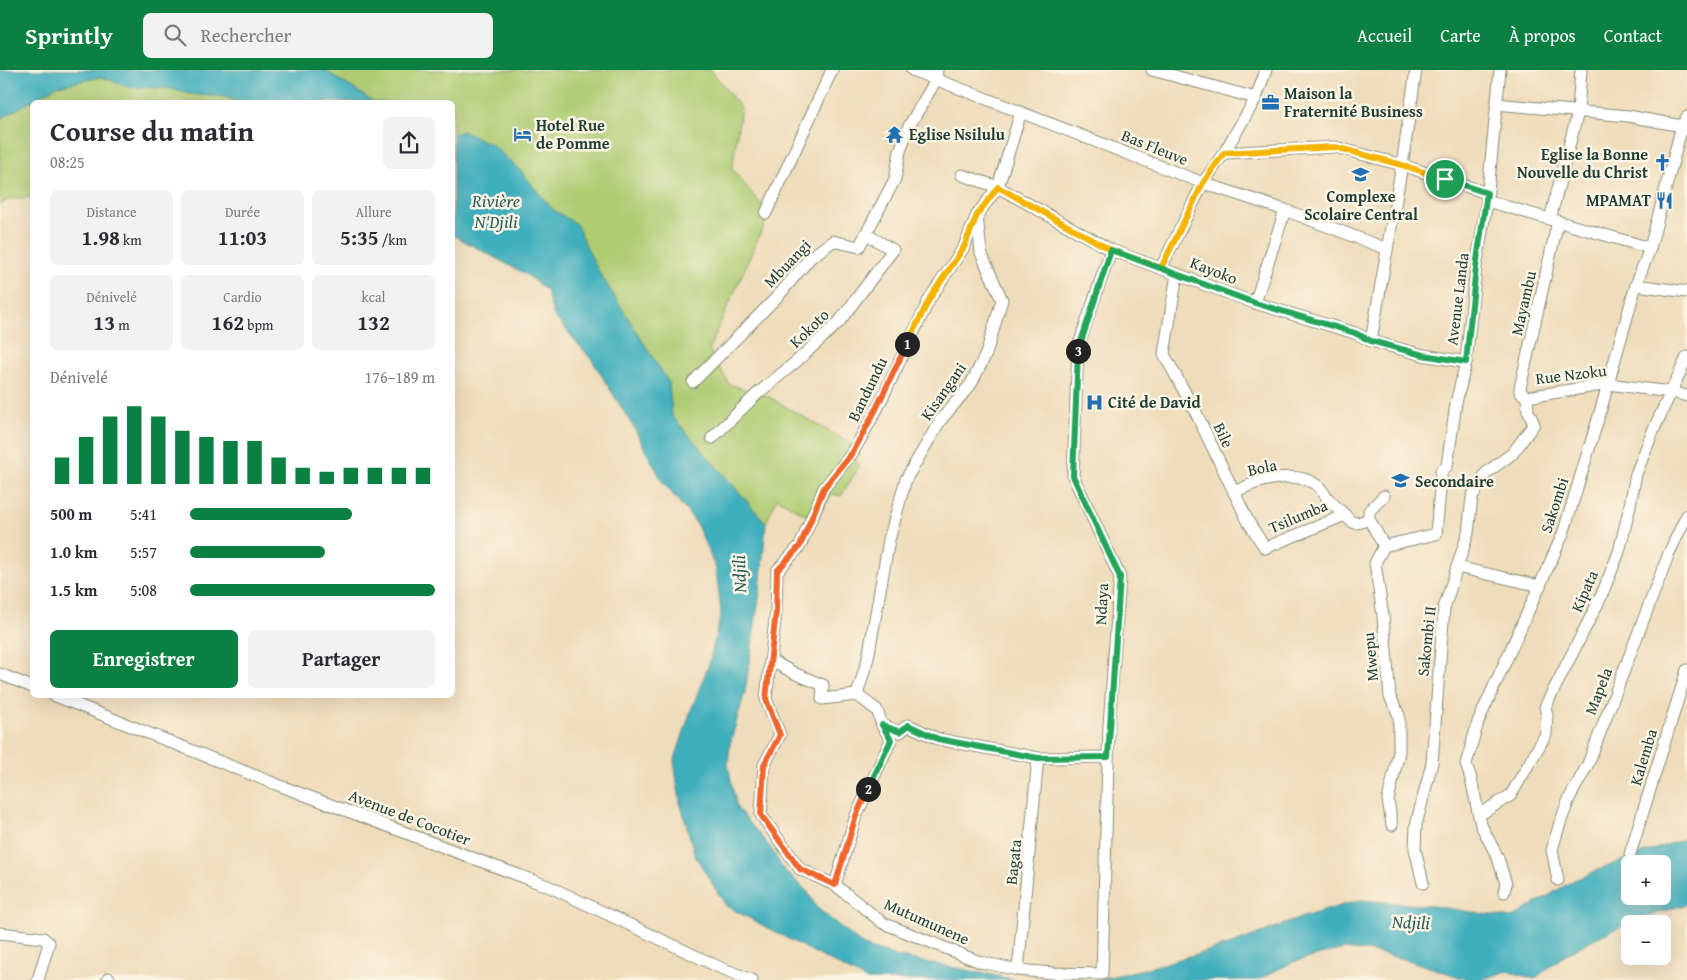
<!DOCTYPE html>
<html lang="fr">
<head>
<meta charset="utf-8">
<style>
	:root { --surface:#fff; --page:#f2f2f3; --text:#2b2b33; --muted:#7c7c81; --accent:#0b8043 }
	body { margin:0; font-family:"Gentium Book Plus",serif; background:var(--page); color:var(--text); height:100vh; display:flex; flex-direction:column; font-size:19px; white-space:nowrap }
	* { box-sizing:border-box; margin:0 }
	p { font-size:16px; color:var(--muted) }
	.icon { flex:none; width:28px; height:28px; fill:none; stroke:currentColor; stroke-width:2; stroke-linecap:round; stroke-linejoin:round }
	.map { position:relative; flex:1; overflow:hidden }
	.drawer { position:absolute; left:30px; top:30px; width:425px; height:598px; display:flex; flex-direction:column; background:var(--surface); border-radius:8px; box-shadow:0 5px 20px #0002 }
	.drawer>* { flex:none }
	.tools { position:absolute; left:1621px; top:785px; display:grid; gap:10px }
	.tools a { display:grid; place-items:center; width:50px; height:50px; border-radius:8px; background:var(--surface); box-shadow:0 5px 20px #0002; font-size:25px }
	.pin { position:absolute; display:grid; place-items:center; width:42px; height:42px; color:#fff; margin:-21px; border:2px solid #fff; border-radius:50%; box-shadow:0 1px 5px #0007 }
	.km { position:absolute; width:25px; height:25px; margin:-12px; border-radius:50%; background:#222; color:#fff; font-size:14px; line-height:25px; text-align:center }
	.round { display:grid; place-items:center; flex:none; width:52px; height:52px; border-radius:8px; background:var(--page) }
	.overview { display:flex; align-items:center; justify-content:space-between; height:85px; padding:0 20px }
	h1 { font-size:28px; font-weight:800; line-height:38px }
	.figures { display:grid; grid-template-columns:repeat(3,1fr); gap:8px; height:85px; padding:5px 20px }
	.figures div { display:grid; align-content:center; border-radius:8px; background:var(--page); text-align:center }
	.figures b { font-size:21px; font-weight:800 }
	.figures small { font-size:14px; font-weight:400 }
	.figures p { font-size:14px }
	.chart { height:140px; padding:10px 20px }
	.chart p { display:flex; justify-content:space-between }
	.chart svg { width:100%; height:90px; margin-top:5px; stroke:var(--accent); stroke-width:6 }
	.action { display:flex; gap:10px; margin-top:auto; padding:10px 20px }
	.action a { flex:1; height:58px; border-radius:8px; background:var(--accent); color:#fff; font-size:20px; font-weight:800; line-height:58px; text-align:center }
	.action a+a { background:var(--page); color:var(--text) }
	ul { padding:0 20px; list-style:none; font-size:16px }
	li { display:grid; grid-template-columns:80px 60px 1fr; align-items:center; height:38px }
	li i { height:12px; border-radius:6px; background:var(--accent) }
	header { display:flex; align-items:center; gap:30px; box-sizing:border-box; height:70px; padding:0 25px; background:var(--accent); color:#fff }
	header strong { font-size:24px }
	nav { display:flex; gap:28px; margin-inline-start:auto; font-size:18px }
	.search { width:350px; height:45px; background:var(--page); display:flex; align-items:center; gap:12px; box-sizing:border-box; padding:0 18px; border-radius:8px; color:var(--muted); font-size:19px }
	.map>svg:first-child { display:block }
	.green { fill:#afcc73; stroke:#678454 }
	.water { fill:#40afbd; stroke:#307678; fill-rule:evenodd }
	.lines { fill:none; stroke-linecap:round; stroke-linejoin:round }
	.street-casing { stroke:#878c77; stroke-width:13 }
	.street { stroke:#fff; stroke-width:11 }
	.split-1-casing { stroke:#fff; stroke-width:10 }
	.split-2-casing { stroke:#fff; stroke-width:10 }
	.split-3-casing { stroke:#fff; stroke-width:10 }
	.split-4-casing { stroke:#fff; stroke-width:10 }
	.split-1 { stroke:#f5b400; stroke-width:6 }
	.split-2 { stroke:#f0652b; stroke-width:6 }
	.split-3 { stroke:#22a559; stroke-width:6 }
	.split-4 { stroke:#22a559; stroke-width:6 }
	.labels { text-anchor:middle; dominant-baseline:central; stroke-width:5; stroke-linejoin:round; paint-order:stroke }
	.poi-label { font-size:16px; font-weight:bold; fill:#1f3d34; stroke:#fcf5e5; text-anchor:start }
	.street-label { font-size:16px; fill:#1f3d34; stroke:#fcf5e5 }
	.water-label { font-size:18px; font-style:italic; fill:#295f5d; stroke:#fcf5e5 }
</style>
</head>
<body>
<header>
<strong>Sprintly</strong>
<div class="search"><svg class="icon" aria-label="search" viewBox="0 0 24 24"><circle cx="10" cy="10" r="6"/><path d="M15 15l6 6"/></svg>Rechercher</div>
<nav><a>Accueil</a><a>Carte</a><a>À propos</a><a>Contact</a></nav>
</header>
<div class="map">
<svg width="1687" height="910" viewBox="0 0 1687 910">
	<rect width="100%" height="100%" fill="#fcf5e5"/>
	<filter id="ink" filterUnits="userSpaceOnUse"><feTurbulence type="fractalNoise" baseFrequency=".02" numOctaves="2"/><feDisplacementMap in="SourceGraphic" scale="10" xChannelSelector="R" yChannelSelector="G"/><feConvolveMatrix kernelMatrix="1 2 1 2 8 2 1 2 1" color-interpolation-filters="sRGB"/></filter>
	<filter id="wash" filterUnits="userSpaceOnUse"><feTurbulence type="fractalNoise" baseFrequency=".0096" numOctaves="4" result="noise"/><feDisplacementMap in="SourceGraphic" scale="20" xChannelSelector="R" yChannelSelector="G"/><feGaussianBlur stdDeviation="1.12" result="paint"/><feColorMatrix in="noise" values="0 0 0 0 0 0 0 0 0 0 0 0 0 0 0 0 0 1.4 0 .05"/><feComposite in="paint" operator="in"/></filter>
	<g filter="url(#wash)">
		<rect width="100%" height="100%" fill="#efdcba"/>
		<g class="green">
			<path d="M324,0H711L741,38L732,99L769,144L709,279L729,314L769,327L851,374L859,397L841,426L832,424L816,451L777,428L766,453L672,346L669,313L597,199L576,154L552,139L519,99L491,75L463,61L453,64L452,32H374Z"/>
			<path d="M101,7L129,17L167,18L190,24L224,27L242,32H32V127L9,129L0,135V49L57,16Z"/>
		</g>
		<g class="water">
			<path d="M0,0H324L374,32H242L224,27L190,24L167,18L129,17L101,7L57,16L0,49Z"/>
			<path d="M463,61L491,74L519,99L552,139L576,154L597,199L669,313L672,346L766,453L760,521L745,622L730,674L728,695L737,738L771,778L783,799L808,822L816,837L864,876L899,887L1018,910H866L726,836L695,786L680,732L674,692L691,640L709,594L721,543L716,499L696,453L662,411L634,358L592,290L554,246L546,220L527,205L453,165V64Z"/>
			<path d="M1687,768V834C1646,846 1606,860 1569,883C1557,890 1546,900 1535,909L1508,901L1480,910H1468L1411,891L1373,882L1344,879L1293,892L1257,910H1096L1148,898L1232,874L1303,847L1360,830L1432,836L1512,848L1574,810L1623,790ZM1630,794H1662V826H1630Z"/>
		</g>
	</g>
	<g filter="url(#ink)">
		<g class="lines">
			<defs>
				<g id="street">
					<path d="M912,0L1203,113L1285,140L1387,179"/>
					<path d="M1152,0L1256,28"/>
					<path d="M1496,34L1628,46L1682,56"/>
					<path d="M1224,83L1335,77L1402,95L1487,123"/>
					<path d="M962,105L998,117L1111,180L1255,233L1355,263L1371,271L1423,285L1466,292"/>
					<path d="M1487,131L1650,178"/>
					<path d="M766,143L832,0"/>
					<path d="M977,145L964,177L930,228L877,339L853,382L824,418L800,476L777,501L776,542L766,629L780,665L764,695L761,745L800,799L835,815L883,853L980,892L1018,900L1053,903L1102,904L1109,655L1120,507L1073,406L1078,277L1111,180"/>
					<path d="M1550,149L1578,42L1581,0"/>
					<path d="M1558,151L1520,318V322L1527,327L1608,314L1671,322L1687,326"/>
					<path d="M1161,198L1203,113L1224,83L1256,28L1266,0"/>
					<path d="M1177,204L1164,284L1196,343L1249,453L1265,478L1345,445C1354,456 1356,454 1369,449"/>
					<path d="M1636,215L1687,222"/>
					<path d="M1255,233L1285,140"/>
					<path d="M1371,271L1402,95L1416,0"/>
					<path d="M693,312L779,225L810,188L833,171L859,177L895,109L900,81L909,56L936,10L937,0"/>
					<path d="M712,368L757,324L797,291L839,252L893,180L866,164"/>
					<path d="M1234,423C1255,410 1297,399 1318,416C1323,421 1326,427 1330,431C1335,436 1340,440 1345,445"/>
					<path d="M1384,426L1369,441V449L1384,476L1436,464L1441,409V401L1447,396L1456,333L1466,292L1476,197L1487,131L1500,0"/>
					<path d="M1384,476L1375,493L1383,546L1390,627L1399,645V682L1388,730L1392,755"/>
					<path d="M1457,497L1540,516"/>
					<path d="M770,590L796,604L823,615L822,629L857,625L877,640L882,655L900,662L908,655L938,669L1038,688L1108,687"/>
					<path d="M0,604L32,617"/>
					<path d="M53,625L278,715L550,817L721,898L752,910"/>
					<path d="M857,625L868,588L889,470L906,409L940,351L971,314L986,284L1002,230L981,183L977,145L998,117L1021,42"/>
					<path d="M1479,745L1511,725L1546,664L1547,645L1545,637L1600,529L1619,482L1629,440L1636,404L1653,361L1687,287"/>
					<path d="M1630,784L1687,600"/>
					<path d="M1558,810L1552,780L1559,756L1569,729L1588,694L1669,483L1687,445"/>
					<path d="M1423,813L1415,779L1416,755L1432,693L1444,538L1468,463L1472,427L1486,403L1513,383L1534,354L1528,341L1527,327"/>
					<path d="M835,815L856,746L891,670L882,655"/>
					<path d="M1504,822L1506,814L1498,788L1481,755L1471,709L1466,694L1478,652L1563,464L1599,346L1636,215L1650,178L1682,56L1687,47"/>
					<path d="M0,863L43,868L49,873L38,910"/>
					<path d="M1018,900L1038,688"/>
					<path d="M108,910L109,908"/>
				</g>
			</defs>
			<use href="#street" class="street-casing"/>
			<use href="#street" class="street"/>
		</g>
	</g>
	<g class="lines" filter="url(#ink)">
		<defs>
			<path id="split-1" d="M907,274L930,228L964,177L977,145L998,117L1111,180L1161,198L1203,113L1224,83L1335,77L1402,95L1445,109"/>
			<path id="split-2" d="M868,719L856,746L835,815L800,799L761,745L764,695L780,665L766,629L776,542L777,501L800,476L824,418L853,382L876,339L907,274"/>
			<path id="split-3" d="M868,719L891,670L882,655L900,662L908,655L938,669L1038,688L1108,687L1120,507L1073,406L1078,281"/>
			<path id="split-4" d="M1078,281L1111,180L1255,233L1355,263L1371,271L1423,285L1466,292L1476,197L1487,123L1445,109"/>
		</defs>
		<use href="#split-1" class="split-1-casing"/>
		<use href="#split-2" class="split-2-casing"/>
		<use href="#split-3" class="split-3-casing"/>
		<use href="#split-4" class="split-4-casing"/>
		<use href="#split-1" class="split-1"/>
		<use href="#split-2" class="split-2"/>
		<use href="#split-3" class="split-3"/>
		<use href="#split-4" class="split-4"/>
	</g>
	<defs>
		<symbol id="office-bare" viewBox="-9 -9 18 18"><path d="M-6-3h4V-5.5h4V-3h4V5H-6ZM-1-4.5V-3h2v-1.5ZM-6 0V1H6V0Z" fill="#1f6fb2" stroke="#fcf5e5" stroke-width="2.5" paint-order="stroke"/></symbol>
		<symbol id="hotel-bare" viewBox="-9 -9 18 18"><path d="M-6-4.5h1.5V1H6V5H4.5V3h-9V5H-6ZM-4 0a1.8 1.8 0 1 1 3.6 0ZM.5 0V-2.5h3Q6-2.5 6 0Z" fill="#1f6fb2" stroke="#fcf5e5" stroke-width="2.5" paint-order="stroke"/></symbol>
		<symbol id="temple-bare" viewBox="-9 -9 18 18"><path d="M0-6L5-2H3V0L6.5 2.5H4V6H1.5V3h-3V6H-4V2.5H-6.5L-3 0V-2H-5Z" fill="#1f6fb2" stroke="#fcf5e5" stroke-width="2.5" paint-order="stroke"/></symbol>
		<symbol id="church-bare" viewBox="-9 -9 18 18"><path d="M-1.2-6h2.4v3.5h3.3v2.4h-3.3V6h-2.4V-.1h-3.3v-2.4h3.3Z" fill="#1f6fb2" stroke="#fcf5e5" stroke-width="2.5" paint-order="stroke"/></symbol>
		<symbol id="school-bare" viewBox="-9 -9 18 18"><path d="M0-5L7-2L0 1L-7-2ZM-4 1L0 2.5L4 1V4Q0 6-4 4Z" fill="#1f6fb2" stroke="#fcf5e5" stroke-width="2.5" paint-order="stroke"/></symbol>
		<symbol id="restaurant-bare" viewBox="-9 -9 18 18"><path d="M-5-6h1v4h1v-4h1v4h1v-4h1v5L-1.5 .5V6h-2V.5L-5-1ZM5-6V6H3V1.5H1.5Q1.5-4 5-6Z" fill="#1f6fb2" stroke="#fcf5e5" stroke-width="2.5" paint-order="stroke"/></symbol>
		<symbol id="hospital-bare" viewBox="-9 -9 18 18"><path d="M-5-5h3v3.5h4V-5h3V5h-3V1.5h-4V5h-3Z" fill="#1f6fb2" stroke="#fcf5e5" stroke-width="2.5" paint-order="stroke"/></symbol>
	</defs>
	<g fill-rule="evenodd">
		<use href="#office-bare" x="1258" y="20" width="25" height="25"/>
		<use href="#hotel-bare" x="510" y="52" width="25" height="25"/>
		<use href="#temple-bare" x="882" y="52" width="25" height="25"/>
		<use href="#church-bare" x="1650" y="80" width="25" height="25"/>
		<use href="#school-bare" x="1348" y="92" width="25" height="25"/>
		<use href="#restaurant-bare" x="1652" y="118" width="25" height="25"/>
		<use href="#hospital-bare" x="1082" y="320" width="25" height="25"/>
		<use href="#school-bare" x="1388" y="398" width="25" height="25"/>
	</g>
	<g class="labels">
		<g class="poi-label">
			<text x="1284" y="23">Maison la<tspan x="1284" dy="18">Fraternité Business</tspan></text>
			<text x="536" y="55">Hotel Rue<tspan x="536" dy="18">de Pomme</tspan></text>
			<text x="909" y="64">Eglise Nsilulu</text>
			<text x="1648" y="84" text-anchor="end">Eglise la Bonne<tspan x="1648" dy="18">Nouvelle du Christ</tspan></text>
			<text x="1361" y="126" text-anchor="middle">Complexe<tspan x="1361" dy="18">Scolaire Central</tspan></text>
			<text x="1651" y="130" text-anchor="end">MPAMAT</text>
			<text x="1108" y="332">Cité de David</text>
			<text x="1415" y="411">Secondaire</text>
		</g>
		<g class="street-label">
			<text transform="translate(1155 77) rotate(22)">Bas Fleuve</text>
			<text transform="translate(787 193) rotate(-46)">Mbuangi</text>
			<text transform="translate(1214 200) rotate(21)">Kayoko</text>
			<text transform="translate(1457 229) rotate(-83)">Avenue Landa</text>
			<text transform="translate(1523 233) rotate(-77)">Mayambu</text>
			<text transform="translate(809 258) rotate(-44)">Kokoto</text>
			<text transform="translate(1571 304) rotate(-7)">Rue Nzoku</text>
			<text transform="translate(867 319) rotate(-64)">Bandundu</text>
			<text transform="translate(943 321) rotate(-55)">Kisangani</text>
			<text transform="translate(1224 365) rotate(65)">Bile</text>
			<text transform="translate(1262 397) rotate(-12)">Bola</text>
			<text transform="translate(1554 435) rotate(-72)">Sakombi</text>
			<text transform="translate(1298 446) rotate(-23)">Tsilumba</text>
			<text transform="translate(1584 521) rotate(-66)">Kipata</text>
			<text transform="translate(1101 534) rotate(-87)">Ndaya</text>
			<text transform="translate(1426 571) rotate(-84)">Sakombi II</text>
			<text transform="translate(1370 587) rotate(-95)">Mwepu</text>
			<text transform="translate(1598 621) rotate(-69)">Mapela</text>
			<text transform="translate(1643 687) rotate(-73)">Kalemba</text>
			<text transform="translate(410 747) rotate(21)">Avenue de Cocotier</text>
			<text transform="translate(1013 792) rotate(-84)">Bagata</text>
			<text transform="translate(927 851) rotate(24)">Mutumunene</text>
		</g>
		<g class="water-label">
			<text x="496" y="130">Rivière<tspan x="496" dy="21">N'Djili</tspan></text>
			<text transform="translate(739 504) rotate(-92)">Ndjili</text>
			<text transform="translate(1411 852) rotate(2)">Ndjili</text>
		</g>
	</g>
</svg>
<div class="tools">
<a>+</a>
<a>−</a>
</div>
<div class="pin" style="left:1445px;top:109px;background:#1e9e55"><svg class="icon" aria-label="arrive" viewBox="0 0 24 24"><path d="M6 21V4h12l-3 4 3 4H6"/></svg></div>
<b class="km" style="left:907px;top:274px">1</b>
<b class="km" style="left:868px;top:719px">2</b>
<b class="km" style="left:1078px;top:281px">3</b>
<section class="drawer">
<div class="overview"><div><h1>Course du matin</h1><p>08:25</p></div><a class="round"><svg class="icon" aria-label="share" viewBox="0 0 24 24"><path d="M12 15V3M7 8l5-5 5 5M5 13v7h14v-7"/></svg></a></div>
<div class="figures">
<div><p>Distance</p><b>1.98<small> km</small></b></div>
<div><p>Durée</p><b>11:03</b></div>
<div><p>Allure</p><b>5:35<small> /km</small></b></div>
</div>
<div class="figures">
<div><p>Dénivelé</p><b>13<small> m</small></b></div>
<div><p>Cardio</p><b>162<small> bpm</small></b></div>
<div><p>kcal</p><b>132</b></div>
</div>
<div class="chart"><p><span>Dénivelé</span>176–189 m</p>
<svg viewBox="0 0 160 44" preserveAspectRatio="none"><path d="M5 44V31M15 44V21M25 44V11M35 44V6M45 44V11M55 44V18M65 44V21M75 44V23M85 44V23M95 44V31M105 44V36M115 44V38M125 44V36M135 44V36M145 44V36M155 44V36"/></svg>
</div>
<ul>
<li><b>500 m</b>5:41<i style="width:66%"></i></li>
<li><b>1.0 km</b>5:57<i style="width:55%"></i></li>
<li><b>1.5 km</b>5:08<i style="width:100%"></i></li>
</ul>
<div class="action"><a>Enregistrer</a><a>Partager</a></div>
</section>
</div>
</body>
</html>
